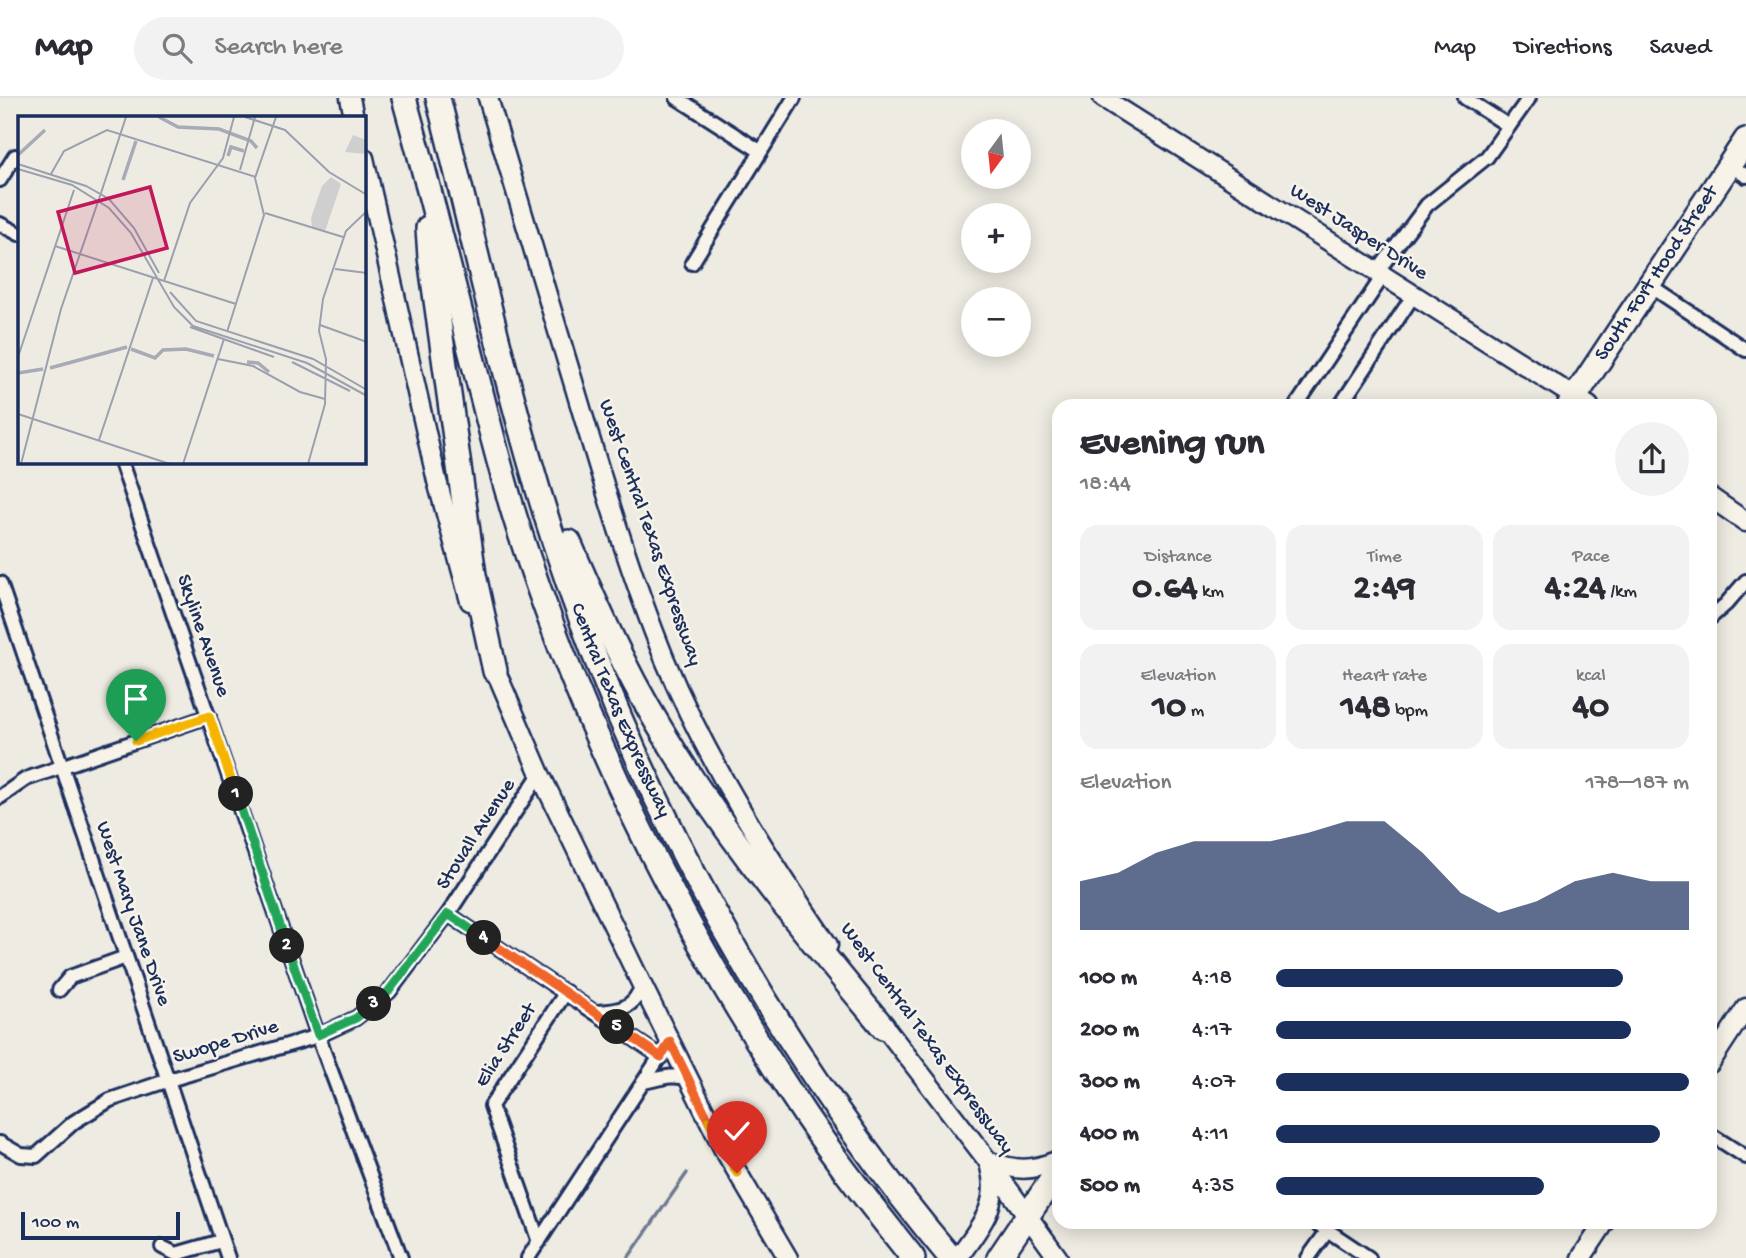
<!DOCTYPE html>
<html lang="en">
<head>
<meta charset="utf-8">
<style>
	:root { --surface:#fff; --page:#f2f2f3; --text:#2b2b33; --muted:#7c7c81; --line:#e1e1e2; --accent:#1b2f5e }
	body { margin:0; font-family:"Gochi Hand",sans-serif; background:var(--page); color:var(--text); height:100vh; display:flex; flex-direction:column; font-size:26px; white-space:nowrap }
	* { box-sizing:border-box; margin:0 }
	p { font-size:23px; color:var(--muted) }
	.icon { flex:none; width:38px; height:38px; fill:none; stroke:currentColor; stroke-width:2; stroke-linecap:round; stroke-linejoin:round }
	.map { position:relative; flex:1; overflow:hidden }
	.sheet { position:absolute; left:1052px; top:301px; width:665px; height:830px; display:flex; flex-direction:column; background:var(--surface); border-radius:21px; box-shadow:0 4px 18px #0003 }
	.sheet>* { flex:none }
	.needle { width:46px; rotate:195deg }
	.controls { position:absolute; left:961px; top:21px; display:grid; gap:14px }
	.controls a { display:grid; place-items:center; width:70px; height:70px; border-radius:50%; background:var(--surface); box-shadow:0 4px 18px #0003; font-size:35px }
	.scale { position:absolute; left:21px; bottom:18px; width:159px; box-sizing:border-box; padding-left:7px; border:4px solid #1b2f5e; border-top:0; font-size:19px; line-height:24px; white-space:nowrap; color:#1b2f5e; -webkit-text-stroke:5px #f7f3e8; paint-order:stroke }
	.pin { position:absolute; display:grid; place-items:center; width:60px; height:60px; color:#fff; margin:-72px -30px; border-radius:50% 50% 50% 0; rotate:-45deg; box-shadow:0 0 7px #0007 }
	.pin .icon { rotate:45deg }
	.km { position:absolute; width:35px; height:35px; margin:-18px; border-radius:50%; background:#222; color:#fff; font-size:19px; line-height:35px; text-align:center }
	.round { display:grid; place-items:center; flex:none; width:74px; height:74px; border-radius:37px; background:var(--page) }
	.head { display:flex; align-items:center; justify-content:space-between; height:119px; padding:0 28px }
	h1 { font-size:38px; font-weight:700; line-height:52px }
	.stats { display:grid; grid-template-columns:repeat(3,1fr); gap:10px; height:119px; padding:7px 28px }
	.stats div { display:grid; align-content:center; border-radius:18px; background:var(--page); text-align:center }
	.stats b { font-size:35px; font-weight:700 }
	.stats small { font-size:19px; font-weight:400 }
	.stats p { font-size:19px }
	.chart { height:196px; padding:14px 28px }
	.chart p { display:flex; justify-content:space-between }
	.chart svg { width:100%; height:126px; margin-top:7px; fill:var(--accent); opacity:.7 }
	ul { padding:0 28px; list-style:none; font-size:23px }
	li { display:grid; grid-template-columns:112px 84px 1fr; align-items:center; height:52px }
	li i { height:18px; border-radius:9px; background:var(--accent) }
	header { display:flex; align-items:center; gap:42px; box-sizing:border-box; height:98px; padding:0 35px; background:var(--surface); border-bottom:2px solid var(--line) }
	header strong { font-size:33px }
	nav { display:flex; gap:38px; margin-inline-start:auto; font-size:24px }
	.search { width:490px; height:63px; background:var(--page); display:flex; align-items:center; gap:18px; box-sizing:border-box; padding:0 24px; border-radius:38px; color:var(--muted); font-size:26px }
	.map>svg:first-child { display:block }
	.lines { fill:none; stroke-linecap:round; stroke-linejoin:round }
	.stream { stroke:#6e7992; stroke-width:3.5 }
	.street-casing { stroke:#1b2f5e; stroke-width:18 }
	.secondary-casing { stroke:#1b2f5e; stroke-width:23 }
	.highway-casing { stroke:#1b2f5e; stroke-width:28 }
	.street { stroke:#f7f3e8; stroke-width:12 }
	.secondary { stroke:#f7f3e8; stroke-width:18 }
	.highway { stroke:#f7f3e8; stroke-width:23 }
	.split-1-casing { stroke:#fff; stroke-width:14 }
	.split-2-casing { stroke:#fff; stroke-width:14 }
	.split-3-casing { stroke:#fff; stroke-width:14 }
	.split-4-casing { stroke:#fff; stroke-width:14 }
	.split-5-casing { stroke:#fff; stroke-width:14 }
	.split-6-casing { stroke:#fff; stroke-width:14 }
	.split-7-casing { stroke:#fff; stroke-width:14 }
	.split-1 { stroke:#f5b400; stroke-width:9 }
	.split-2 { stroke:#22a559; stroke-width:9 }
	.split-3 { stroke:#22a559; stroke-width:9 }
	.split-4 { stroke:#22a559; stroke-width:9 }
	.split-5 { stroke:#f0652b; stroke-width:9 }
	.split-6 { stroke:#f0652b; stroke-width:9 }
	.split-7 { stroke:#f5b400; stroke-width:9 }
	.labels { text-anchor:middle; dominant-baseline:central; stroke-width:5; stroke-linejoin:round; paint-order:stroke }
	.street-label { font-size:21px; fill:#1b2f5e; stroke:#f7f3e8 }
	.inset-river { fill:none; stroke:#a6abb5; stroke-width:3.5 }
	.inset-road { fill:none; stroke:#9aa0ad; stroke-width:2 }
	.view { fill:#c2185b; fill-opacity:0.15; stroke:#c2185b; stroke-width:3.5 }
	.inset-edge { fill:none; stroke:#1b2f5e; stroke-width:3.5 }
</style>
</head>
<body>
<header>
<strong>Map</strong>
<div class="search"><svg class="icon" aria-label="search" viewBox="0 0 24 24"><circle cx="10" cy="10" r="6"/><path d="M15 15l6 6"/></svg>Search here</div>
<nav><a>Map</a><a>Directions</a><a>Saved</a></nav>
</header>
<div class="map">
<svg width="1746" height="1160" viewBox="0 0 1746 1160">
	<rect width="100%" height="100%" fill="#eeebe2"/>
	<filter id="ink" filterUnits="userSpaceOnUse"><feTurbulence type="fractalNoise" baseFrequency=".0143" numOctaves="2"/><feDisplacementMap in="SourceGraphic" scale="14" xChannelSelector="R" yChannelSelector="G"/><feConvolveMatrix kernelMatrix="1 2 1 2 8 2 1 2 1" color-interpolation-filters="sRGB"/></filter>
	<g filter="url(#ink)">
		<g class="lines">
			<path class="stream" d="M628,1160L687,1075"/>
			<defs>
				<g id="street">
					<path d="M677,0L760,53"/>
					<path d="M1465,0L1509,28"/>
					<path d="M1730,67L1746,78"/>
					<path d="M0,82L15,58"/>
					<path d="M0,126L19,136"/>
					<path d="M692,165L794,0"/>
					<path d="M1377,174L1427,107L1487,59L1529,0"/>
					<path d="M1649,187L1746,252"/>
					<path d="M1296,308L1383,178"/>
					<path d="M1340,308L1413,198"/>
					<path d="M121,364L318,938L401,1160"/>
					<path d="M0,485L228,1160"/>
					<path d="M1710,520L1726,506L1746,483"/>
					<path d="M0,699L26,681L209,618"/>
					<path d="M448,816L661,959"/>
					<path d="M59,892L70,879L126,859"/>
					<path d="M595,914C619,913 634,911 642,887"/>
					<path d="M644,984C659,981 673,975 688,981"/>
					<path d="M1710,1036L1746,1059"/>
					<path d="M0,1045L21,1057L36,1058L74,1024L110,1002L169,982L318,938L356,920L389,894L448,816L540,676"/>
					<path d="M1315,1124L1369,1160"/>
					<path d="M539,1144L491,1008L566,894"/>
					<path d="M162,1149L176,1156L221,1143"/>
					<path d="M528,1160L670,943"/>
					<path d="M1308,1160L1328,1132"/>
				</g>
				<g id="secondary">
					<path d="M350,0L354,19"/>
					<path d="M488,0C517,97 546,193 575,290C602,381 629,473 665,562C707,663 766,756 828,847"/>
					<path d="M1103,0L1589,308"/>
					<path d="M364,60L437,383L470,503"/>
					<path d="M1710,399L1746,424"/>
					<path d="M491,562L540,676L642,887L723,1050L788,1160"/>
					<path d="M877,919L988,1063L1058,1160"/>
					<path d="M1710,965L1746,910"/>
					<path d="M988,1063C1017,1073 1030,1074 1059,1062"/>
					<path d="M958,1160C979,1129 1001,1108 990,1069"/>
					<path d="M1581,1160L1605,1124"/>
				</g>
				<g id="highway">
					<path d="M404,0C429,89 451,178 474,267C488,321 501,376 518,429C583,631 677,823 794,1000C830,1056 872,1108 913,1160"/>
					<path id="s1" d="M438,0C476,148 507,298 554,443C638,703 775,951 951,1160"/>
					<path d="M428,130L430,159L474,477L495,573"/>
					<path id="s2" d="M1569,308L1746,42"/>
					<path d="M569,444C589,491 610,538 634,584C701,709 793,821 883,929"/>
					<path d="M999,1160L1059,1071"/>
				</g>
			</defs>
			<use href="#street" class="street-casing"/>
			<use href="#secondary" class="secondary-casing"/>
			<use href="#highway" class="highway-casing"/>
			<use href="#street" class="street"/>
			<use href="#secondary" class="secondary"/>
			<use href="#highway" class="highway"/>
		</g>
	</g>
	<g class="lines" filter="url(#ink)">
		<defs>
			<path id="split-1" d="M136,643L209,618L236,696"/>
			<path id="split-2" d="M236,696L287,848"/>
			<path id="split-3" d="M287,848L318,937L356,920L374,906"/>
			<path id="split-4" d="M374,906L388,894L448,816L484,840"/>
			<path id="split-5" d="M484,840L617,929"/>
			<path id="split-6" d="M617,929L661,959L670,943L709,1023"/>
			<path id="split-7" d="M709,1023L737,1075"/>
		</defs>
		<use href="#split-1" class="split-1-casing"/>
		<use href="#split-2" class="split-2-casing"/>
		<use href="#split-3" class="split-3-casing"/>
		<use href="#split-4" class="split-4-casing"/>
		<use href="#split-5" class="split-5-casing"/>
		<use href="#split-6" class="split-6-casing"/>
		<use href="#split-7" class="split-7-casing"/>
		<use href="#split-1" class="split-1"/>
		<use href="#split-2" class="split-2"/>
		<use href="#split-3" class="split-3"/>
		<use href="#split-4" class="split-4"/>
		<use href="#split-5" class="split-5"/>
		<use href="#split-6" class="split-6"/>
		<use href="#split-7" class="split-7"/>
	</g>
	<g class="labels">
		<g class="street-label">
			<text transform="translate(1358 135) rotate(33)">West Jasper Drive</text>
			<text stroke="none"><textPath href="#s2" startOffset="159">South Fort Hood Street</textPath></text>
			<text transform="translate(649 435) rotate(71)">West Central Texas Expressway</text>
			<text transform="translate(202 538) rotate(71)">Skyline Avenue</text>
			<text stroke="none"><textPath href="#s1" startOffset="640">Central Texas Expressway</textPath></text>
			<text transform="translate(477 737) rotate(-57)">Stovall Avenue</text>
			<text transform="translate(132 816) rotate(71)">West Mary Jane Drive</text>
			<text transform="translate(926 941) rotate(54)">West Central Texas Expressway</text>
			<text transform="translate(226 945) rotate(-17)">Swope Drive</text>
			<text transform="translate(507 948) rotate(-57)">Elia Street</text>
		</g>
	</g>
	<g transform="translate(18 18)">
		<rect width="348" height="348" fill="#eeebe2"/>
		<path d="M335,19L348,24V38L327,36ZM313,61L323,68L307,115L294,111L293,102L304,70Z" fill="#cfcfcf"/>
		<path class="inset-river" d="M141,1L160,11L201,13L233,25L239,32M0,39L27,14M210,40L213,31L226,35M105,64L118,25M113,233L137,242L145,234L168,233L196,240M229,246L240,247L251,256M32,252L109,231M0,257L25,253"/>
		<path class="inset-road" d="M227,1L267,14L311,56L349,79M0,48L68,70L91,83L116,112L141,157M0,53L54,69L91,92L113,117L156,191L175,210L289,247L349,280M222,54L237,1M33,58L46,35L89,14L238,61M83,77L108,1M247,97L325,121M37,130L218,188M317,153L349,157M146,165L172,87L205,42L216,1M152,176L178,205L295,243L349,274M302,209L349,226M172,211L256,241M209,216L246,99L237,62L258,1M0,241L56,74M200,243L235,250L282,276L307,283M274,246L332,275M0,298L152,348M81,324L135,162M3,348L43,193L83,77M165,348L206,223M290,348L307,288L308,243L301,215L305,183L328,115L349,95"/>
		<path class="view" d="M132,71L149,132L57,157L40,96Z"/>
		<rect width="348" height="348" class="inset-edge"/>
	</g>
</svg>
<div class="controls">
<a><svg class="needle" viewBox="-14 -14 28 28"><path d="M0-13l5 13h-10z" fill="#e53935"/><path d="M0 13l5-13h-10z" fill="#7c7c81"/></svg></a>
<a>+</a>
<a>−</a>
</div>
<div class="scale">100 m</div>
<div class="pin" style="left:136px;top:643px;background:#1e9e55"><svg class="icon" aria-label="arrive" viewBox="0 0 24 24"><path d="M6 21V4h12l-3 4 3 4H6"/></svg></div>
<div class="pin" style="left:737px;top:1075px;background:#d93025"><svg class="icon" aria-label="check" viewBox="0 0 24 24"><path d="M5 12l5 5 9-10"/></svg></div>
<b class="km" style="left:236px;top:696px">1</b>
<b class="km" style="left:287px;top:848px">2</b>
<b class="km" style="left:374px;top:906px">3</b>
<b class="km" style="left:484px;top:840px">4</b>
<b class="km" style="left:617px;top:929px">5</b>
<section class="sheet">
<div class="head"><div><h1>Evening run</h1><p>18:44</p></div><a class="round"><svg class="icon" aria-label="share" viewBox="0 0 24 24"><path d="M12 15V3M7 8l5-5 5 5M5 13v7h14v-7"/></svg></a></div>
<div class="stats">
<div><p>Distance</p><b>0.64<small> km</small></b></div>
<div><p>Time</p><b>2:49</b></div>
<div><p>Pace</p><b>4:24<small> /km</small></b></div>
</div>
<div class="stats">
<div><p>Elevation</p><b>10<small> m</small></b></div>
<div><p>Heart rate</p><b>148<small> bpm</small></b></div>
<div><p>kcal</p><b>40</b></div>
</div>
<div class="chart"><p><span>Elevation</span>178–187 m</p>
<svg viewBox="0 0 160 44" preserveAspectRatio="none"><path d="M0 44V27L10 24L20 17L30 13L40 13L50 13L60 10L70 6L80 6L90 17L100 31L110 38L120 34L130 27L140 24L150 27L160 27V44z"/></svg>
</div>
<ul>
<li><b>100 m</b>4:18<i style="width:84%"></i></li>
<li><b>200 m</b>4:17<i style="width:86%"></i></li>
<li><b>300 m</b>4:07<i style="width:100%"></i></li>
<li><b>400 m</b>4:11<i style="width:93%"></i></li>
<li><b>500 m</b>4:35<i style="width:65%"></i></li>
</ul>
</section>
</div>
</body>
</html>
